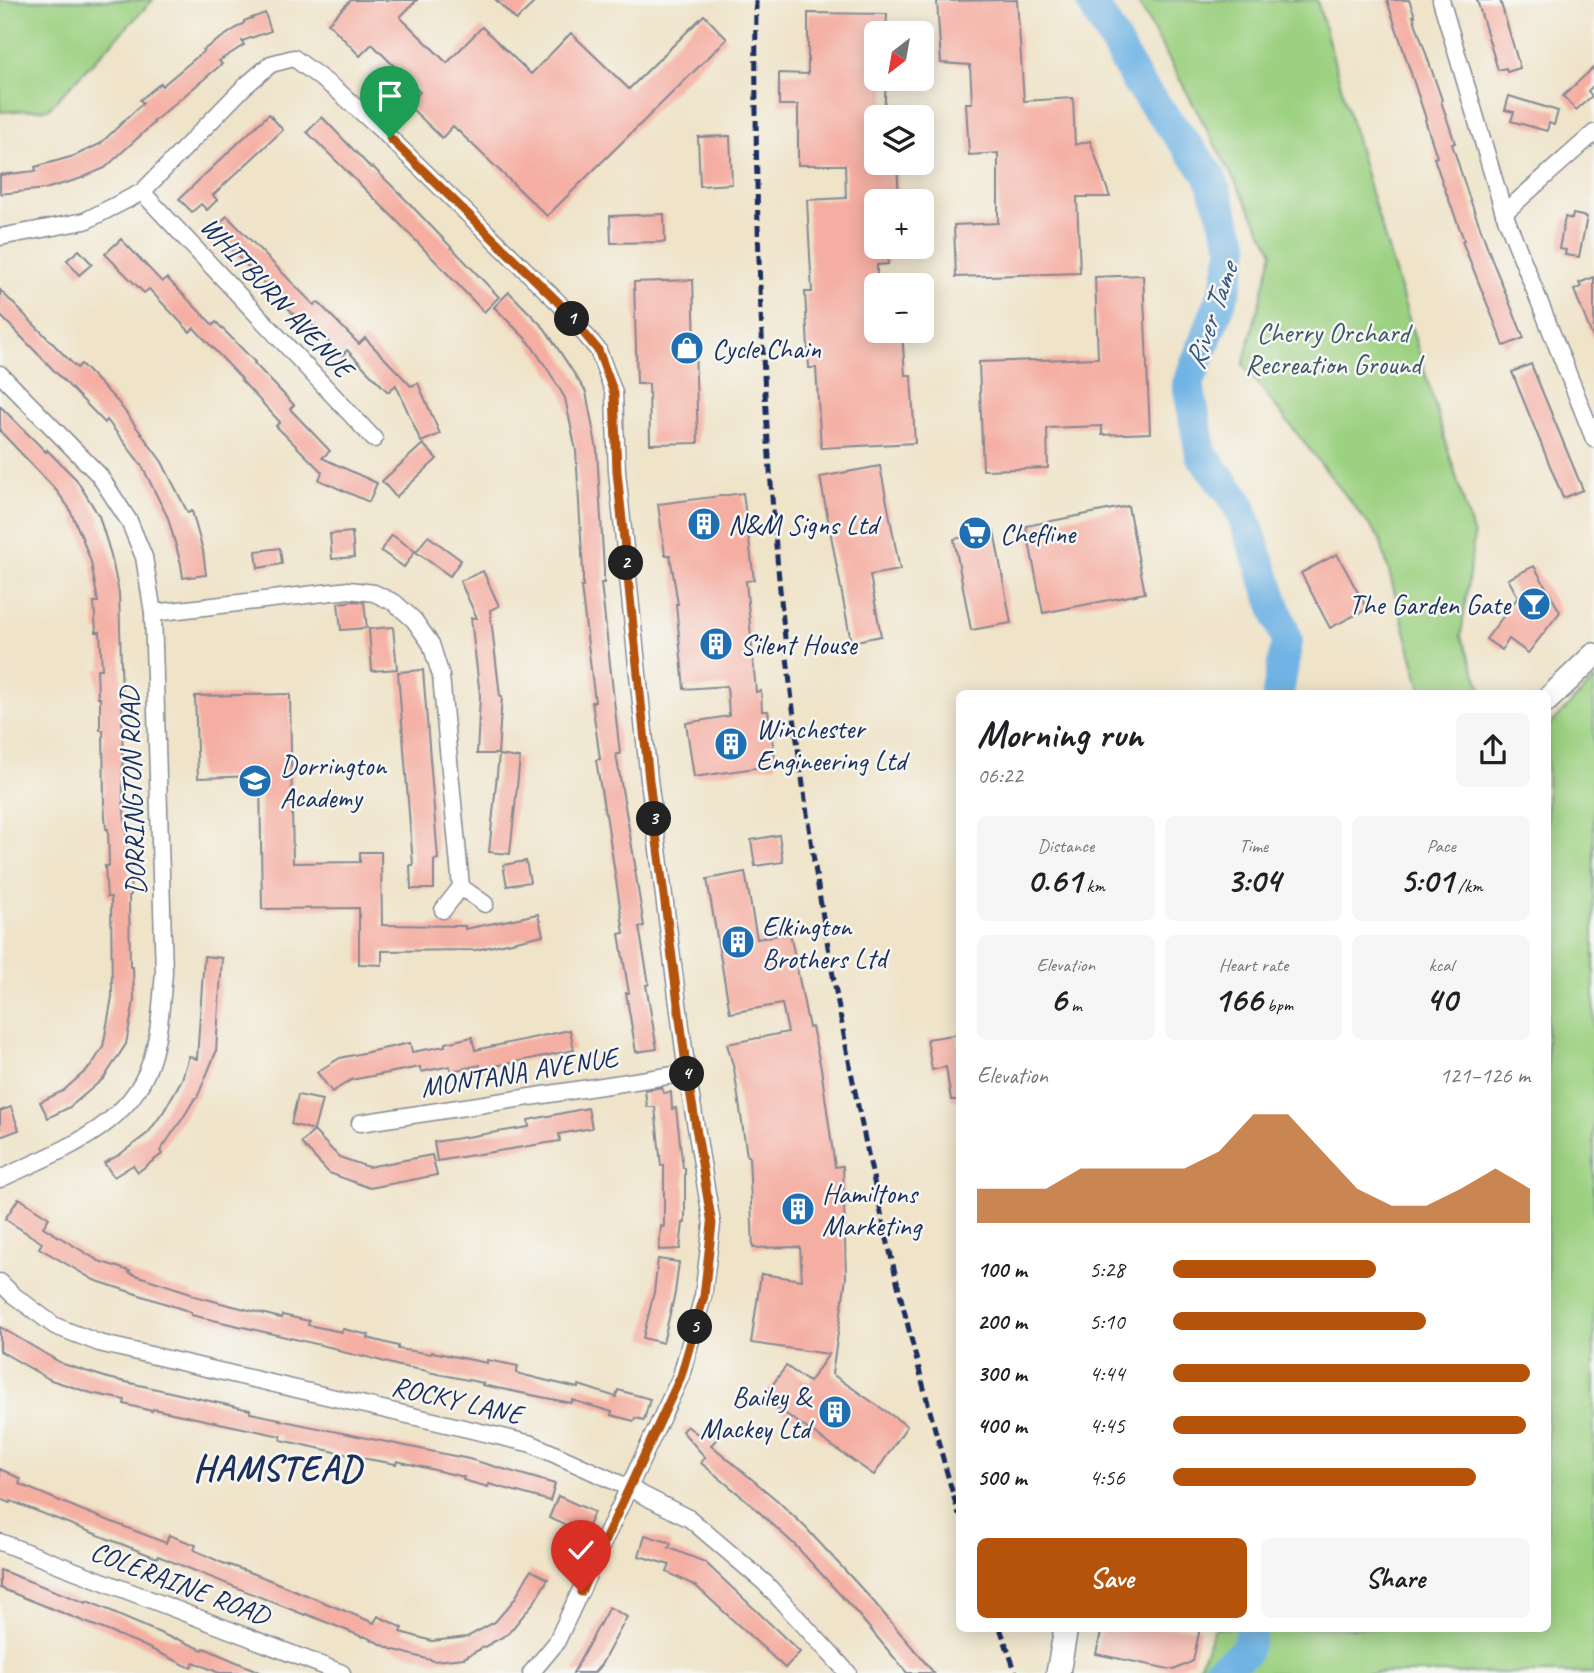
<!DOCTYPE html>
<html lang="en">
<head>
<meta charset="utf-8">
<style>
	:root { --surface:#fff; --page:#f6f6f6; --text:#202124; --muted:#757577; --accent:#b45309 }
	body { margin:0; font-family:Caveat,sans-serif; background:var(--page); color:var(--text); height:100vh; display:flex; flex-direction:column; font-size:26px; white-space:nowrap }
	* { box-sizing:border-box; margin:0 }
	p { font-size:23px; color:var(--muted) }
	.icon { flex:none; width:38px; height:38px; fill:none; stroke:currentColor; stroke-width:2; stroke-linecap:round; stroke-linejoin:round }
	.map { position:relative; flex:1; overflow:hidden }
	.side { position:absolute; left:956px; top:690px; width:595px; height:942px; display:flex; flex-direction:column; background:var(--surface); border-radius:10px; box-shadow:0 4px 18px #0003 }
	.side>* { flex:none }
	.needle { width:46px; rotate:211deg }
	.tools { position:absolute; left:864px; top:21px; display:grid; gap:14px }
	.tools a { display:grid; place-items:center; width:70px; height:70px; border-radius:10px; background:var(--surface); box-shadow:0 4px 18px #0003; font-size:35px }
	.pin { position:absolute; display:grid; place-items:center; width:60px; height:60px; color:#fff; margin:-72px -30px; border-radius:50% 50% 50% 0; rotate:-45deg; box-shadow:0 0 7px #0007 }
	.pin .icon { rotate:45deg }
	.km { position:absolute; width:35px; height:35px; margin:-18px; border-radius:50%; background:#222; color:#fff; font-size:19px; line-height:35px; text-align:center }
	.round { display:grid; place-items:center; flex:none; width:74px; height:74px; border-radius:10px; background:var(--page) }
	.summary { display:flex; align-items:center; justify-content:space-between; height:119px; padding:0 21px }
	h1 { font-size:38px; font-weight:700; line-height:52px }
	.metrics { display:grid; grid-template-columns:repeat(3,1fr); gap:10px; height:119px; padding:7px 21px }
	.metrics div { display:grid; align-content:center; border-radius:10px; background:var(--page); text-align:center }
	.metrics b { font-size:35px; font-weight:700 }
	.metrics small { font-size:19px; font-weight:400 }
	.metrics p { font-size:19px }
	.chart { height:196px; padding:14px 21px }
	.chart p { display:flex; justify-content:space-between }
	.chart svg { width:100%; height:126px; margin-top:7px; fill:var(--accent); opacity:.7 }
	.button { display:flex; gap:14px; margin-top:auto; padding:14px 21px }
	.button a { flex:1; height:80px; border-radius:10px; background:var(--accent); color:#fff; font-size:28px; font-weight:700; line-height:80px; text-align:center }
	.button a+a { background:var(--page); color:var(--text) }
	ul { padding:0 21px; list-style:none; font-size:23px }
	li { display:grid; grid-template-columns:112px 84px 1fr; align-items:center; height:52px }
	li i { height:18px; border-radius:9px; background:var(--accent) }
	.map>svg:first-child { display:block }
	.green { fill:#9dd182; stroke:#5c8070; stroke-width:2 }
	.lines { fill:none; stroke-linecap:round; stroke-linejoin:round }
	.river { stroke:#6fb3e4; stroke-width:32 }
	.building { fill:#f5aea2 }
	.minor-casing { stroke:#858993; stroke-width:19 }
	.secondary-casing { stroke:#858993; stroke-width:26 }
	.minor { stroke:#fff; stroke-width:16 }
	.secondary { stroke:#fff; stroke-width:23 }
	.rail { stroke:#1b2f5e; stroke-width:5; stroke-dasharray:10 5; stroke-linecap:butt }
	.route-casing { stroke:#fff; stroke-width:14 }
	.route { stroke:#b45309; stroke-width:9 }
	.labels { text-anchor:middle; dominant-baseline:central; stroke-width:5; stroke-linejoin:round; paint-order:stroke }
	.street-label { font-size:28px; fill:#1b2f5e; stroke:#f6f6f2 }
	.park-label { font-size:28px; fill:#3c5867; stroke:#f6f6f2 }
	.poi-label { font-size:28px; fill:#1b2f5e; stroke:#f6f6f2; text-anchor:start }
	.water-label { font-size:30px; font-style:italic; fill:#345786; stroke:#f6f6f2 }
	.district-label { font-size:35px; font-weight:bold; letter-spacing:2px; fill:#1b2f5e; stroke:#f6f6f2 }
</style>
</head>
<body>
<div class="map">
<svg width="1594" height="1673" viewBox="0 0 1594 1673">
	<rect width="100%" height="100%" fill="#f6f6f2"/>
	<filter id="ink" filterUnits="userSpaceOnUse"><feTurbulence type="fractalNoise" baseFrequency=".0143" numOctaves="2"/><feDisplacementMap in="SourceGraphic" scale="14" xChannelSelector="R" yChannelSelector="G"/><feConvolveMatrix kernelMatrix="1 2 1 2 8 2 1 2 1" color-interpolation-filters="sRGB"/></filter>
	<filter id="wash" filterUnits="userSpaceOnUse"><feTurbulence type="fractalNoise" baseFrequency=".00686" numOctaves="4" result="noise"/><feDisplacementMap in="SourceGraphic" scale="28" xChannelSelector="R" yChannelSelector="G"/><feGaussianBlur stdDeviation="1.57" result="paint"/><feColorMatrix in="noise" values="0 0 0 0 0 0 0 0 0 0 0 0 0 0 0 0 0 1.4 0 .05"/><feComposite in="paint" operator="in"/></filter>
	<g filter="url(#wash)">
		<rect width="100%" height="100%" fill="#efe3c8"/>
		<g class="green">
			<path d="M0,0H153L48,109L0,112Z"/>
			<path d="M1137,0H1317L1370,189L1474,536L1461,636L1483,693H1422L1380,539L1243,365L1273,252Z"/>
			<path d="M1594,680V1673H1196L1215,1628H1547V728Z"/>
		</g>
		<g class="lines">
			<g class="river">
				<path d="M1091,0L1138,83L1209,174L1234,247L1226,287L1188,384L1201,454L1239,504L1287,641L1278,693"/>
				<path d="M1216,1673L1245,1652L1252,1628"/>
			</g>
		</g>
		<g id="blocks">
			<g class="building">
				<path d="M351,0H417L400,17L447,63L482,27L531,74L571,33L629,89L704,15L727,39L547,216L453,126L442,138L408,105L420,92L372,44L360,56L328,23Z"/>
				<path d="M496,0H537L516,20Z"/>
				<path d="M1017,0L1024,101L1073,98L1075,145L1090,141L1110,197H1077L1080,273L956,277L954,225L998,223V153L969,155L966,103H972L970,65L941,63L937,1Z"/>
				<path d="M1387,0H1409L1415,16H1413L1442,100L1441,101L1455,143L1452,144L1468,194L1494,265L1524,338L1504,346L1462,241L1464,240L1444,187L1434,158L1437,157L1425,120L1426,119Z"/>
				<path d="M1477,0H1500L1520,68L1507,72L1506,68L1498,70Z"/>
				<path d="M265,13L271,31L242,41L244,45L219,61L222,64L153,122L154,123L105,168L79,179L45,189L0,194V175L36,171L35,167L74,156L100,144L143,103L140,100L161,83L162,86L204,51L203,50L244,23V21Z"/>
				<path d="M808,13L887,14L886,33H877V79H886L884,117H877V163H897L899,201H877V247H887L888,264L877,265V331H902L905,375H911L915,443L821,448L816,368H809L805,292H812L807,200L846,198L845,165H798V105H779V73L808,74Z"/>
				<path d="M1594,67V85L1588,91L1592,96L1576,110L1563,96Z"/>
				<path d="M1509,96L1558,111L1554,125L1549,123L1547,131L1511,121L1514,112L1505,110Z"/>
				<path d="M269,114L283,130L213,195L217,200L207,210L201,204L192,212L179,199Z"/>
				<path d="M322,117L371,168L373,167L406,200L499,297L484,312L397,221L307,132Z"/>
				<path d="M730,136L732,184L700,186L698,137Z"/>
				<path d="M664,214L665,242L611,243L610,216Z"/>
				<path d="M1573,214L1587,217L1579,257L1565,255L1566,250L1559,249L1565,217L1572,219Z"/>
				<path d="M227,216L314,305L318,302L359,344L365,338L411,386L418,383L440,434L421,442L396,385L388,392L347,350L342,356L302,315L298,319L287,307L212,230Z"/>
				<path d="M121,239L162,282L167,278L213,325L216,322L255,362L254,363L294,405L290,409L330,451L322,458L377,483L369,502L319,480L322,472L276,426L280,422L241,380L242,379L194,328L190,332L149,289L144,293L105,254Z"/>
				<path d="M79,250L92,264L79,275L67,260Z"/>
				<path d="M1143,275L1150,433L1102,435V426L1047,428L1048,468L983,470L979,362L1098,358L1095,277Z"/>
				<path d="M1594,277V338H1593L1574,290L1581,287L1579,283Z"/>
				<path d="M693,280L698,443L650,444L649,384H637L634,282Z"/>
				<path d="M0,290L77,368L81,364L118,402L162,462L188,513L192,511L203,551L206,575L183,578L181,564L168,518L142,466L107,420L105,423L0,315Z"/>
				<path d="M509,292L545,329L586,392L597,450L604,570V583H601L620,754H616L636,870H635L644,926L639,927L649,984L646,985L657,1049L636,1052L626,993H629L619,934L624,933L606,814H605L596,760L600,759L592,702H595L581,587H583V571L576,451L569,417L565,398L550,373L529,342L494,307Z"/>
				<path d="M1531,364L1583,490L1563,498L1512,372Z"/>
				<path d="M0,406L46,452L47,450L76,479L99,516L111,555L119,593L122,698L123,800L126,833L127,832L131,895L129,896L130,967H133L134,1001L126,1044L104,1078L70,1107L48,1118L40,1102L63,1091L91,1066L103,1047L112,997L111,897H107L105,866H109L108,829H106L104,803L103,730H100V698H98L97,669H102L100,632H96L94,602H98L91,562L81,535L69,508L56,490L0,431Z"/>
				<path d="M423,444L437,459L396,497L382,481Z"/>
				<path d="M880,466L900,570L870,575L881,636L851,642L820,477Z"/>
				<path d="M743,493L754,580L746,581L756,692L761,691L762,711H768L776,765L694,777L686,723L729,716L727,686L684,689L676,604H678L670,555H665L658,504Z"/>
				<path d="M1128,506L1145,593L1043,613L1026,526Z"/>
				<path d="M994,531L1011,623L971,630L954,539Z"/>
				<path d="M352,532L354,557L332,559L330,534Z"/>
				<path d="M392,535L415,551L404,567L381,551Z"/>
				<path d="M428,536L461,560L450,576L416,552Z"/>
				<path d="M280,548L282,564L258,568L256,551Z"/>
				<path d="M1337,554L1367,609L1330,628L1301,573Z"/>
				<path d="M1534,566L1560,612L1528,653L1509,639L1502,650L1486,639L1518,597L1508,579Z"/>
				<path d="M483,571L499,606L490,610L500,696H502L498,754H477L480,696L471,618H477L460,581Z"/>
				<path d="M354,601L364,602L367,628L341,630L338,603Z"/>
				<path d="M393,627L397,669L372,671L369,629Z"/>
				<path d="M423,670L438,859L434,860V889H411L410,865H413L398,672Z"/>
				<path d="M290,694L293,863L360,862V852H381L382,925L465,926V929L538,914L543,935L476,950L382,951V965L359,964V908L262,909L260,776L198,778L195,696Z"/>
				<path d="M499,755L520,758L510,854L489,852Z"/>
				<path d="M779,835L783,862L755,866L751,840Z"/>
				<path d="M526,861L530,882L507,886L503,865Z"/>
				<path d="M745,872L757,939L790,933L809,1028L812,1027L821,1068L835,1167L843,1166L846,1278L832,1374L907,1426L874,1475L763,1398L786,1366L809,1382L829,1354L751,1343L761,1274L802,1280L800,1247L753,1248L749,1156H747L734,1069L727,1044L788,1032L782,1004L730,1013L707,879Z"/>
				<path d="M204,956L222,958L216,1052L197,1098H195L183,1118L160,1151L162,1154L138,1172L133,1165L114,1177L104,1163L119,1155L148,1133L164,1111L182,1079L189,1056L197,1059Z"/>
				<path d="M570,1030L574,1050L480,1069V1065L451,1071L450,1066L421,1072L420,1067L351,1080L332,1092L317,1072L340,1058L410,1043L412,1052L445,1046V1043L472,1037L475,1050Z"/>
				<path d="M959,1034V1100H951L946,1067L932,1070L927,1039Z"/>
				<path d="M662,1087L663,1093L671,1092L672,1109L676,1108L683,1168H685V1223H683L680,1249L659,1250L661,1226L664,1227V1165L661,1166L655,1107H647L645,1090Z"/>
				<path d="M298,1095L322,1100L314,1130L291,1124Z"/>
				<path d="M11,1107L19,1130L0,1137V1111Z"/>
				<path d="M588,1108L592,1128L559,1134L560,1141L437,1161L434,1142L529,1127L528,1120Z"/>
				<path d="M314,1131L339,1157L368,1167L432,1155L437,1175L370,1188L329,1173L301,1143Z"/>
				<path d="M19,1198L49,1218L43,1227L99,1261L130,1271L129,1273L191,1293V1295L225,1304L281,1318L282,1315L309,1321L308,1325L342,1332L343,1329L369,1335L368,1338L398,1346V1349L431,1354L432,1352L487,1363V1360L518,1366L516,1373L544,1380L578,1388L579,1385L616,1397L618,1390L650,1399L644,1420L635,1418L634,1421L611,1415L612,1412L572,1400L571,1403L482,1385L483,1383L428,1372V1371L399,1366L364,1356L363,1357L338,1351V1349L191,1315V1312L94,1280L39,1248L42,1243L5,1219Z"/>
				<path d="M658,1259L679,1262L675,1293L663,1343L643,1338L654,1292Z"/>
				<path d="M0,1327L63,1364L108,1378L250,1410V1413L280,1419L279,1420L469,1459L555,1484L550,1501L489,1484L488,1487L463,1480L464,1477L397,1461L396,1464L367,1459L281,1440V1436L153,1409L152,1411L124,1404L125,1400L91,1393L51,1380L0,1351Z"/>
				<path d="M687,1426L699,1435L709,1427L718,1438L711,1445L778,1501L806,1528L874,1602L934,1673H907L856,1612L795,1545L746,1500L701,1463L705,1457L682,1431Z"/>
				<path d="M0,1469L21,1479L19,1484L84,1511L166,1543L169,1535L196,1545L194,1550L229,1566V1565L260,1576L374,1623L378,1616L403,1628L401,1632L432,1641L467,1637L495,1622L514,1600L531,1570L548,1579L535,1601L508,1634L464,1658L434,1661L391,1649L364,1636L363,1637L306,1614L305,1615L158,1556L157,1558L134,1549L11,1501L10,1503L0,1499Z"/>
				<path d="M558,1496L594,1512L585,1533L549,1518Z"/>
				<path d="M645,1535L671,1543L669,1548L705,1562L800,1652L785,1668L696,1586L667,1572L670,1565L639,1556Z"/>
				<path d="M0,1570L86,1603L87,1601L114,1612L113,1613L174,1639L175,1638L203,1650L204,1648L262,1673H219L194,1662L191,1668L138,1643L0,1588Z"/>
				<path d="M609,1607L627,1617L601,1665L594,1673H573Z"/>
				<path d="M1102,1628H1200L1193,1661L1174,1670L1096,1654Z"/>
			</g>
		</g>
	</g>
	<g filter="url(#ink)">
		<use href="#blocks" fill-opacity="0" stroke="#858993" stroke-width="2"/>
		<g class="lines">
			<defs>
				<g id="minor">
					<path d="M1441,0L1504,213L1594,439"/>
					<path d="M142,192L374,439"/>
					<path d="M1504,213L1594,133"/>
					<path d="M0,237L85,221L142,192L244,87L271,64L294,58L338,91L390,138L558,302L598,350L614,393L617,472L649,780L687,1073L712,1224L703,1296L681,1376L556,1643L531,1673"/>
					<path d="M0,374L99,475L129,521L144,557L153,613L164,973C161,1004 160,1035 150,1064C128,1129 56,1152 0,1179"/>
					<path d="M153,613L349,590L374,593L395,603L414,620L431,644L441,676L461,887L443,910"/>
					<path d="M461,887L485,904"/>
					<path d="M360,1123L687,1073"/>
					<path d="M0,1282L12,1294L55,1326L99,1343L532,1444L629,1488L690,1519L765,1583L848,1673"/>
					<path d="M0,1542L342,1673"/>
				</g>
				<g id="secondary">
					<path d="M1547,700L1594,655"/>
					<path d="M1058,1673L1066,1628"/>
				</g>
			</defs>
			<use href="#minor" class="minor-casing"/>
			<use href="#secondary" class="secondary-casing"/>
			<use href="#minor" class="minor"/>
			<use href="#secondary" class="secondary"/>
			<g class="rail">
				<path d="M756,0C754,234 764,468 792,700C825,975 882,1249 959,1515"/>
				<path d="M1000,1628L1016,1673"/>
			</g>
		</g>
	</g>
	<g class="lines" filter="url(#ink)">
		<defs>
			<path id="route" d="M390,138L558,302L598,350L614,393L617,472L649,780L687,1073L712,1224L704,1296L681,1376L581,1592"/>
		</defs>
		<use href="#route" class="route-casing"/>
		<use href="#route" class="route"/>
	</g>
	<defs>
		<symbol id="shop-disc" viewBox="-11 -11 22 22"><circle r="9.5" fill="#1f6fb2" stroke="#f6f6f2"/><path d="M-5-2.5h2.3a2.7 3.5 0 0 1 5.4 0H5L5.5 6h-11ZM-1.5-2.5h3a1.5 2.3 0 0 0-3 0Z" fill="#fff"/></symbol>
		<symbol id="building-disc" viewBox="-11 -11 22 22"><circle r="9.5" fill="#1f6fb2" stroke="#f6f6f2"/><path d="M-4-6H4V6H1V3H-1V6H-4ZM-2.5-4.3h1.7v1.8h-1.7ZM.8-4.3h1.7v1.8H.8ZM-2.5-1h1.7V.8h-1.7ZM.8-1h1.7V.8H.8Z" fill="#fff"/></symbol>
		<symbol id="supermarket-disc" viewBox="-11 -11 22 22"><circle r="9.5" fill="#1f6fb2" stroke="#f6f6f2"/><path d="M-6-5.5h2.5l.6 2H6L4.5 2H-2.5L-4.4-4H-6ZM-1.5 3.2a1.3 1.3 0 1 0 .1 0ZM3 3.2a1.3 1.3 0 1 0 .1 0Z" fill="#fff"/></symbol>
		<symbol id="bar-disc" viewBox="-11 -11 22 22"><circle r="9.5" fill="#1f6fb2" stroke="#f6f6f2"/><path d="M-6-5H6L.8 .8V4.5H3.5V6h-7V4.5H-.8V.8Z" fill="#fff"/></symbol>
		<symbol id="school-disc" viewBox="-11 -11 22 22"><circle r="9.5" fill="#1f6fb2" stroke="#f6f6f2"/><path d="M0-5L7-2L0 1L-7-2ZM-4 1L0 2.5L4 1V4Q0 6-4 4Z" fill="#fff"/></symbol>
	</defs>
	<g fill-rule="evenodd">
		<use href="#shop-disc" x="668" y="329" width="38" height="38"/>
		<use href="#building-disc" x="685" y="505" width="38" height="38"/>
		<use href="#supermarket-disc" x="956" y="514" width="38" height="38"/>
		<use href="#bar-disc" x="1515" y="585" width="38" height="38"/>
		<use href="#building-disc" x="697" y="625" width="38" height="38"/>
		<use href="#building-disc" x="712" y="725" width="38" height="38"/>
		<use href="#school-disc" x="236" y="762" width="38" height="38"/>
		<use href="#building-disc" x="719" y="923" width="38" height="38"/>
		<use href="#building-disc" x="779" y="1190" width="38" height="38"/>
		<use href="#building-disc" x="816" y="1393" width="38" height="38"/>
	</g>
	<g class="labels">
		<g class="street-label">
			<text transform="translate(277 297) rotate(47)">WHITBURN AVENUE</text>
			<text transform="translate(132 791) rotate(-92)">DORRINGTON ROAD</text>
			<text transform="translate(519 1072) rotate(-9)">MONTANA AVENUE</text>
			<text transform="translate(457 1400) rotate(13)">ROCKY LANE</text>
			<text transform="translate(180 1583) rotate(21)">COLERAINE ROAD</text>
		</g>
		<g class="park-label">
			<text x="1333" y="332">Cherry Orchard<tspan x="1333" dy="32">Recreation Ground</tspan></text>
		</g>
		<g class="poi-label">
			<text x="712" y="348">Cycle Chain</text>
			<text x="728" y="524">N&amp;M Signs Ltd</text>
			<text x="1000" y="533">Chefline</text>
			<text x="1510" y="604" text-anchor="end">The Garden Gate</text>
			<text x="740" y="644">Silent House</text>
			<text x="756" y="728">Winchester<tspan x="756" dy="32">Engineering Ltd</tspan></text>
			<text x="280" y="765">Dorrington<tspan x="280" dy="32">Academy</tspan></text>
			<text x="762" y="926">Elkington<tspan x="762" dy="32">Brothers Ltd</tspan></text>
			<text x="822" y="1193">Hamiltons<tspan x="822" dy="32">Marketing</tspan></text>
			<text x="810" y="1396" text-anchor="end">Bailey &amp;<tspan x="810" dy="32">Mackey Ltd</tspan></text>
		</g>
		<g class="water-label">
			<text transform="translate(1211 316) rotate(-71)">River Tame</text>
		</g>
		<g class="district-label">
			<text x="278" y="1468">HAMSTEAD</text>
		</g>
	</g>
</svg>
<div class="tools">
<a><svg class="needle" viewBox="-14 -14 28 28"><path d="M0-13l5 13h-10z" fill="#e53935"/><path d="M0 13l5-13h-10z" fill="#757577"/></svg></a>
<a><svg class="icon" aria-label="layers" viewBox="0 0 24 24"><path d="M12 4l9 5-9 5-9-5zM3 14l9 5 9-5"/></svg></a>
<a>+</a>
<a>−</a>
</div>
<div class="pin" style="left:390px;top:138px;background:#1e9e55"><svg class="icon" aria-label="arrive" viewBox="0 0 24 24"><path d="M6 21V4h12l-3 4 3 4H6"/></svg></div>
<div class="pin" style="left:581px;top:1592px;background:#d93025"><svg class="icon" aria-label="check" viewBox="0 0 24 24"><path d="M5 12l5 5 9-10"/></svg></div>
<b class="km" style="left:572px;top:319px">1</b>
<b class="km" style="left:626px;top:563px">2</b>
<b class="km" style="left:654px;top:819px">3</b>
<b class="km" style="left:687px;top:1074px">4</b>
<b class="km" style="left:695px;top:1327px">5</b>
<section class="side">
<div class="summary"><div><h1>Morning run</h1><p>06:22</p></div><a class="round"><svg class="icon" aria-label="share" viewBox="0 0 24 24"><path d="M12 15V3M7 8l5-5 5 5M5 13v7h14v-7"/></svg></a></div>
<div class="metrics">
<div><p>Distance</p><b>0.61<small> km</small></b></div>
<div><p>Time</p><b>3:04</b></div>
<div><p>Pace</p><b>5:01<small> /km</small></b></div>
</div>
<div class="metrics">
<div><p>Elevation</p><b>6<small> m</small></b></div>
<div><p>Heart rate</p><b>166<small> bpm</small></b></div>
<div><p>kcal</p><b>40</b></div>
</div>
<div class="chart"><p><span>Elevation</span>121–126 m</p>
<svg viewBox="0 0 160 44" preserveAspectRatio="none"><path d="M0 44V32L10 32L20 32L30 25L40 25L50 25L60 25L70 19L80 6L90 6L100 19L110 32L120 38L130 38L140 32L150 25L160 32V44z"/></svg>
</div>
<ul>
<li><b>100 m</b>5:28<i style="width:57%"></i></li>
<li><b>200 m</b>5:10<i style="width:71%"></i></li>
<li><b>300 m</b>4:44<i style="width:100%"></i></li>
<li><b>400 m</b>4:45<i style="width:99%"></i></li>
<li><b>500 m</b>4:56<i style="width:85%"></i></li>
</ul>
<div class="button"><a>Save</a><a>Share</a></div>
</section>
</div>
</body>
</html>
